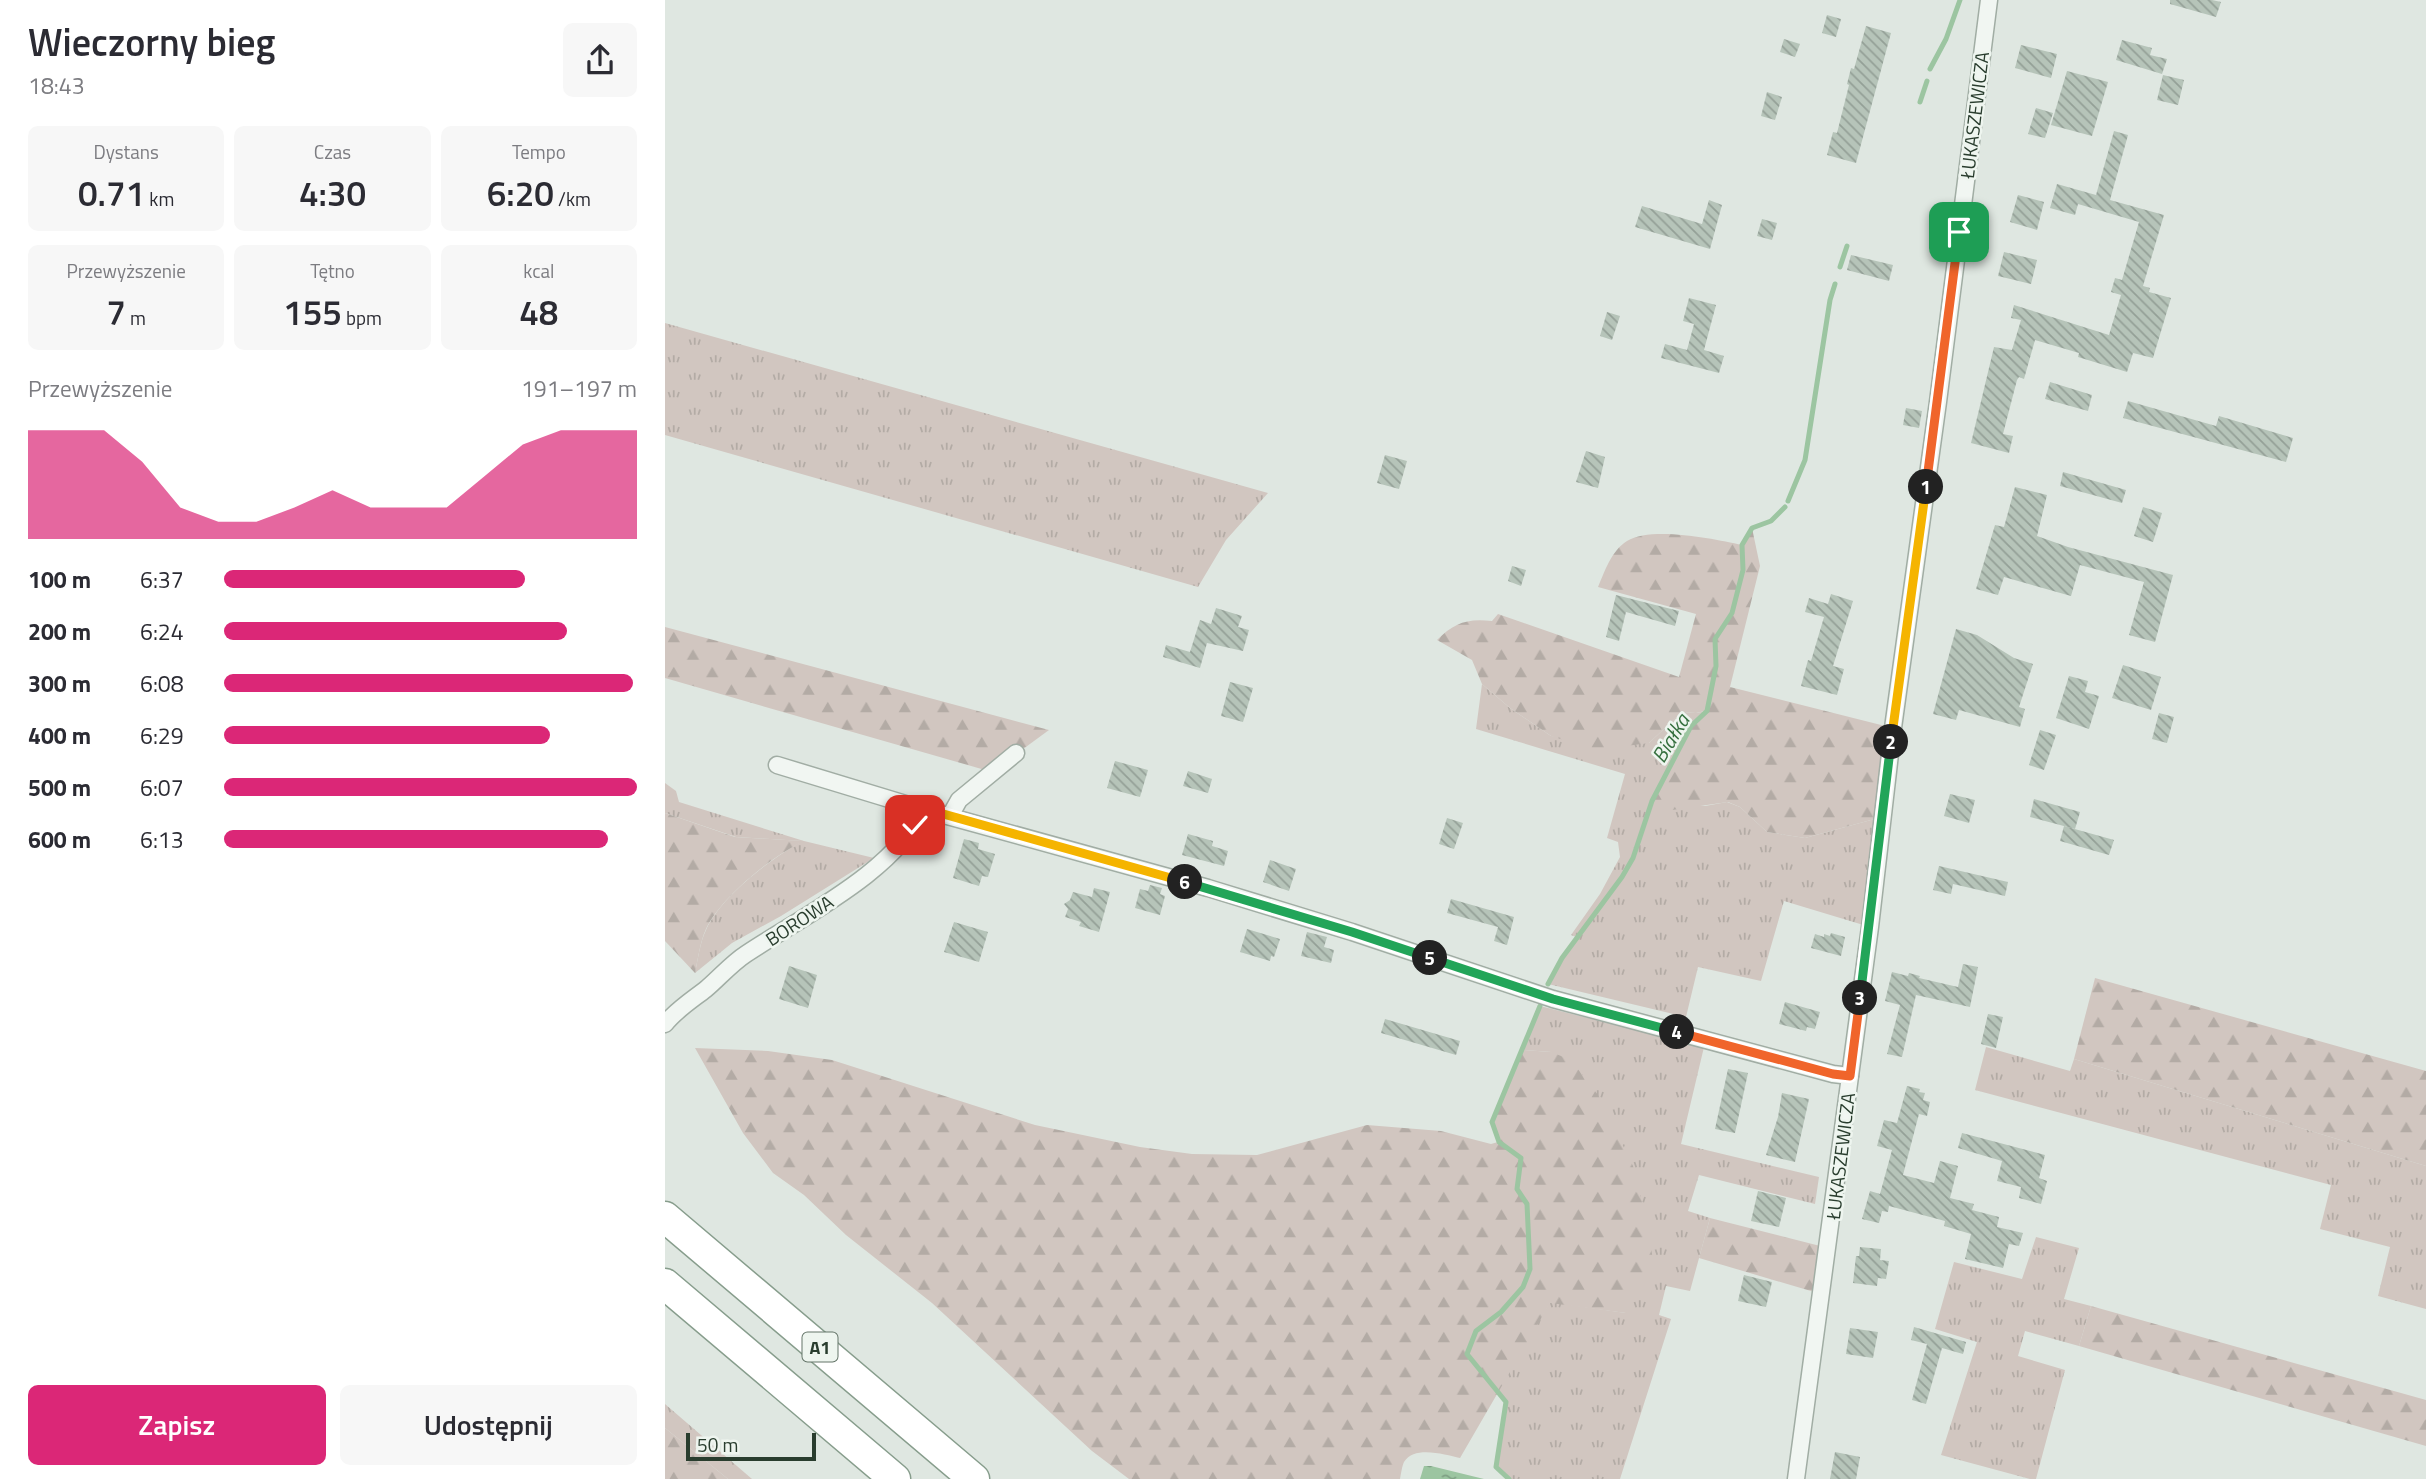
<!DOCTYPE html>
<html lang="pl">
<head>
<meta charset="utf-8">
<style>
	:root { --surface:#fff; --page:#f7f7f7; --text:#2b2b33; --muted:#7c7c81; --accent:#db2777 }
	body { margin:0; font-family:"Titillium Web",sans-serif; background:var(--page); color:var(--text); height:100vh; display:flex; flex-direction:column; font-size:26px; white-space:nowrap }
	* { box-sizing:border-box; margin:0 }
	p { font-size:23px; color:var(--muted) }
	.icon { flex:none; width:38px; height:38px; fill:none; stroke:currentColor; stroke-width:2; stroke-linecap:round; stroke-linejoin:round }
	.map { position:relative; flex:1; overflow:hidden }
	.side { display:flex; flex-direction:column; background:var(--surface); width:665px }
	.side>* { flex:none }
	.scale { position:absolute; left:21px; bottom:18px; width:130px; box-sizing:border-box; padding-left:7px; border:4px solid #293d2e; border-top:0; font-size:19px; line-height:24px; white-space:nowrap; color:#293d2e; -webkit-text-stroke:5px #eef5ef; paint-order:stroke }
	.pin { position:absolute; display:grid; place-items:center; width:60px; height:60px; color:#fff; margin:-30px; border-radius:14px; box-shadow:0 4px 10px #0006 }
	.km { position:absolute; width:35px; height:35px; margin:-18px; border-radius:50%; background:#222; color:#fff; font-size:19px; line-height:35px; text-align:center }
	.round { display:grid; place-items:center; flex:none; width:74px; height:74px; border-radius:10px; background:var(--page) }
	.headline { display:flex; align-items:center; justify-content:space-between; height:119px; padding:0 28px }
	h1 { font-size:38px; font-weight:600; line-height:52px }
	.metrics { display:grid; grid-template-columns:repeat(3,1fr); gap:10px; height:119px; padding:7px 28px }
	.metrics div { display:grid; align-content:center; border-radius:10px; background:var(--page); text-align:center }
	.metrics b { font-size:35px; font-weight:600 }
	.metrics small { font-size:19px; font-weight:400 }
	.metrics p { font-size:19px }
	.chart { height:196px; padding:14px 28px }
	.chart p { display:flex; justify-content:space-between }
	.chart svg { width:100%; height:126px; margin-top:7px; fill:var(--accent); opacity:.7 }
	.action { display:flex; gap:14px; margin-top:auto; padding:14px 28px }
	.action a { flex:1; height:80px; border-radius:10px; background:var(--accent); color:#fff; font-size:28px; font-weight:600; line-height:80px; text-align:center }
	.action a+a { background:var(--page); color:var(--text) }
	ul { padding:0 28px; list-style:none; font-size:23px }
	li { display:grid; grid-template-columns:112px 84px 1fr; align-items:center; height:52px }
	li i { height:18px; border-radius:9px; background:var(--accent) }
	main { display:flex; flex:1; min-height:0 }
	.map>svg:first-child { display:block }
	.grass { fill:url(#grass-tufts) }
	.forest { fill:url(#forest-firs) }
	.water { fill:url(#water-ripples) }
	.lines { fill:none; stroke-linecap:round; stroke-linejoin:round }
	.stream { stroke:#9cc5a1; stroke-width:5 }
	.building { fill:url(#building-back-hatch) }
	.street-casing { stroke:#a1ada4; stroke-width:19 }
	.highway-casing { stroke:#879d8c; stroke-width:33 }
	.street { stroke:#f1f6f2; stroke-width:16 }
	.highway { stroke:#fff; stroke-width:30 }
	.split-1-casing { stroke:#fff; stroke-width:14 }
	.split-2-casing { stroke:#fff; stroke-width:14 }
	.split-3-casing { stroke:#fff; stroke-width:14 }
	.split-4-casing { stroke:#fff; stroke-width:14 }
	.split-5-casing { stroke:#fff; stroke-width:14 }
	.split-6-casing { stroke:#fff; stroke-width:14 }
	.split-7-casing { stroke:#fff; stroke-width:14 }
	.split-1 { stroke:#f0652b; stroke-width:9 }
	.split-2 { stroke:#f5b400; stroke-width:9 }
	.split-3 { stroke:#22a559; stroke-width:9 }
	.split-4 { stroke:#f0652b; stroke-width:9 }
	.split-5 { stroke:#22a559; stroke-width:9 }
	.split-6 { stroke:#22a559; stroke-width:9 }
	.split-7 { stroke:#f5b400; stroke-width:9 }
	.labels { text-anchor:middle; dominant-baseline:central; stroke-width:5; stroke-linejoin:round; paint-order:stroke }
	.shield { fill:#eef5ef; stroke:#647468; stroke-width:2 }
	.shield-label { font-size:18px; font-weight:bold; fill:#293d2e }
	.street-label { font-size:19px; fill:#293d2e; stroke:#eef5ef }
	.water-label { font-size:21px; font-style:italic; fill:#356f3e; stroke:#eef5ef }
</style>
</head>
<body>
<main>
<section class="side">
<div class="headline"><div><h1>Wieczorny bieg</h1><p>18:43</p></div><a class="round"><svg class="icon" aria-label="share" viewBox="0 0 24 24"><path d="M12 15V3M7 8l5-5 5 5M5 13v7h14v-7"/></svg></a></div>
<div class="metrics">
<div><p>Dystans</p><b>0.71<small> km</small></b></div>
<div><p>Czas</p><b>4:30</b></div>
<div><p>Tempo</p><b>6:20<small> /km</small></b></div>
</div>
<div class="metrics">
<div><p>Przewyższenie</p><b>7<small> m</small></b></div>
<div><p>Tętno</p><b>155<small> bpm</small></b></div>
<div><p>kcal</p><b>48</b></div>
</div>
<div class="chart"><p><span>Przewyższenie</span>191–197 m</p>
<svg viewBox="0 0 160 44" preserveAspectRatio="none"><path d="M0 44V6L10 6L20 6L30 17L40 33L50 38L60 38L70 33L80 27L90 33L100 33L110 33L120 22L130 11L140 6L150 6L160 6V44z"/></svg>
</div>
<ul>
<li><b>100 m</b>6:37<i style="width:73%"></i></li>
<li><b>200 m</b>6:24<i style="width:83%"></i></li>
<li><b>300 m</b>6:08<i style="width:99%"></i></li>
<li><b>400 m</b>6:29<i style="width:79%"></i></li>
<li><b>500 m</b>6:07<i style="width:100%"></i></li>
<li><b>600 m</b>6:13<i style="width:93%"></i></li>
</ul>
<div class="action"><a>Zapisz</a><a>Udostępnij</a></div>
</section>
<div class="map">
<svg width="1761" height="1479" viewBox="0 0 1761 1479">
	<defs>
		<pattern id="grass-tufts" width="24" height="20" patternUnits="userSpaceOnUse" patternTransform="scale(1.75)"><rect width="24" height="20" fill="#d1c6c0"/><path d="M3 7l-1-3M5 7V3M7 7l1-3M15 17l-1-3M17 17v-4M19 17l1-3" fill="none" stroke="#b3aba5"/></pattern>
		<pattern id="forest-firs" width="22" height="20" patternUnits="userSpaceOnUse" patternTransform="scale(1.75)"><rect width="22" height="20" fill="#d1c6c0"/><path d="M5 1l3.5 6h-7zM16 11l3.5 6h-7z" fill="#b3aba5"/></pattern>
		<pattern id="water-ripples" width="26" height="14" patternUnits="userSpaceOnUse" patternTransform="scale(1.75)"><rect width="26" height="14" fill="#9cc5a1"/><path d="M2 4q2-2 4 0t4 0M15 11q2-2 4 0t4 0" fill="none" stroke="#7fa184"/></pattern>
		<pattern id="building-back-hatch" width="6" height="6" patternUnits="userSpaceOnUse" patternTransform="scale(1.75)"><rect width="6" height="6" fill="#b6c4b9"/><path d="M-1 5l2 2M0 0l6 6M5-1l2 2" fill="none" stroke="#94a097"/></pattern>
	</defs>
	<rect width="100%" height="100%" fill="#dfe7e1"/>
	<g class="grass">
		<path d="M0,323L603,493L561,540L533,587L0,435Z"/>
		<path d="M817,684L845,708L886,736L984,743L1017,712L1031,713L1042,711L1026,726L987,801L1040,806L1062,802L1075,807L1102,832L1140,838L1217,817L1205,927L1119,901L1096,981L1033,967L1021,1017L883,984L897,958L911,937L906,935L935,894L955,857L953,842L942,838L960,774L811,729Z"/>
		<path d="M0,783L11,791L14,802L139,841L209,858L116,916L67,943L30,973C33,959 35,942 41,930C56,896 106,859 137,841L71,837L0,813Z"/>
		<path d="M875,1006L1039,1047L1016,1144L1154,1177L1150,1204L1034,1175L1023,1211L1045,1218L1025,1291L1001,1286L994,1315L1006,1319L955,1479H844L831,1467L841,1402L832,1391L885,1302L961,1313L886,1052L858,1050Z"/>
		<path d="M1321,1047L1405,1071L1409,1059L1761,1166V1309L1713,1296L1725,1247L1655,1229L1666,1185L1310,1090Z"/>
		<path d="M1371,1237L1414,1248L1399,1299L1426,1306L1414,1346L1360,1331L1353,1356L1400,1370L1371,1479H1365L1276,1455L1312,1342L1270,1329L1289,1262L1357,1279Z"/>
		<path d="M0,1404L87,1479H63L0,1428Z"/>
	</g>
	<g class="forest">
		<path d="M1087,528L1095,566L1065,687L1228,728L1217,817L1140,838L1102,832L1075,807L1063,802L1007,810L987,801L1026,726L1040,711L1031,713L1017,712L984,743L930,750L886,736L845,708L817,684L807,660L772,640C789,623 802,618 827,621L833,614L1014,677L1031,614L933,587C940,571 946,551 962,541C987,526 1049,539 1077,545Z"/>
		<path d="M0,627L384,730L327,772L0,678Z"/>
		<path d="M0,813L70,837L139,841C107,856 56,897 41,929C35,942 33,959 30,973L0,941Z"/>
		<path d="M1430,978L1761,1071V1166L1409,1059Z"/>
		<path d="M30,1048L103,1051L167,1060L370,1125L475,1147L527,1154L592,1155L702,1125L776,1131L826,1144L833,1142L827,1122L858,1050L886,1052L906,1060L933,1095L968,1166L983,1226L988,1261L961,1313L885,1303L795,1458C780,1455 750,1445 739,1462C737,1466 736,1474 735,1479H464L427,1451L267,1303L181,1235L139,1195L108,1173L78,1133Z"/>
		<path d="M1045,1218L1163,1248L1156,1294L1034,1258Z"/>
		<path d="M1426,1306L1761,1400V1446L1414,1346Z"/>
		<path d="M0,1428L63,1479H0Z"/>
	</g>
	<path class="water" d="M759,1466H766L819,1479H755Z"/>
	<g class="lines">
		<g class="stream">
			<path d="M1265,69L1281,39L1295,0"/>
			<path d="M1255,102L1262,81"/>
			<path d="M1175,267L1182,246"/>
			<path d="M1123,501L1140,460L1165,300L1170,284"/>
			<path d="M883,984L897,958L957,877L968,858L987,801L1026,726L1042,711L1051,666L1050,639L1067,613L1078,570L1077,545L1087,528L1106,521L1120,507"/>
			<path d="M844,1479L831,1467L841,1402L802,1354L811,1331L836,1312L858,1287L865,1269L862,1204L852,1189L856,1158L834,1142L827,1122L875,1006"/>
		</g>
	</g>
	<g class="building">
		<path d="M1505,0H1547L1556,2L1551,17L1505,4Z"/>
		<path d="M1162,15L1176,19L1171,37L1157,33Z"/>
		<path d="M1201,26L1226,33L1191,163L1162,155L1168,132L1172,133L1184,85L1182,84L1186,68L1189,69Z"/>
		<path d="M1119,39L1135,44L1130,57L1115,52Z"/>
		<path d="M1457,40L1487,48L1485,55L1502,59L1497,74L1451,60Z"/>
		<path d="M1356,45L1392,54L1386,78L1350,68Z"/>
		<path d="M1402,71L1443,82L1427,136L1386,125Z"/>
		<path d="M1498,75L1519,80L1513,105L1492,100Z"/>
		<path d="M1102,92L1117,97L1110,120L1096,116Z"/>
		<path d="M1371,108L1388,113L1380,138L1363,134Z"/>
		<path d="M1449,131L1463,135L1445,200L1499,215L1478,286L1485,288L1484,292L1506,298L1488,358L1468,353L1462,372L1413,357L1414,353L1370,340L1359,379L1354,377L1352,380L1338,434L1348,436L1344,453L1306,443L1329,347L1347,350L1356,320L1346,318L1349,305L1444,335L1456,295L1446,292L1450,278L1457,280L1474,222L1413,204L1410,215L1385,208L1392,184L1431,195Z"/>
		<path d="M1353,195L1379,202L1372,230L1345,222Z"/>
		<path d="M1044,200L1057,205L1045,249L970,227L977,206L1037,224Z"/>
		<path d="M1097,219L1112,223L1107,240L1092,236Z"/>
		<path d="M1339,252L1372,260L1366,284L1333,276Z"/>
		<path d="M1186,255L1228,265L1224,281L1182,270Z"/>
		<path d="M1024,298L1051,305L1039,350L1059,356L1054,373L996,358L1000,344L1022,350L1029,324L1018,321Z"/>
		<path d="M942,312L955,316L947,340L935,336Z"/>
		<path d="M1385,382L1427,395L1423,411L1380,399Z"/>
		<path d="M1463,401L1551,426L1554,416L1628,438L1621,462L1458,418Z"/>
		<path d="M1241,408L1257,411L1254,428L1238,425Z"/>
		<path d="M921,451L940,457L933,488L911,482Z"/>
		<path d="M720,455L742,461L734,489L712,483Z"/>
		<path d="M1398,472L1461,490L1457,503L1395,486Z"/>
		<path d="M1350,487L1382,495L1372,536L1403,547L1508,575L1490,642L1464,635L1479,582L1415,565L1406,596L1339,577L1333,595L1311,589L1330,525L1339,527Z"/>
		<path d="M1478,507L1497,513L1488,542L1469,536Z"/>
		<path d="M847,566L861,570L856,586L843,581Z"/>
		<path d="M1166,594L1188,601L1168,666L1179,669L1172,695L1136,686L1143,660L1146,661L1159,617L1140,612L1144,598L1163,604Z"/>
		<path d="M951,595L1014,611L1010,626L961,612L954,641L941,637Z"/>
		<path d="M551,608L577,616L573,627L584,630L578,651L542,643L535,668L498,657L501,645L525,652L535,620L546,624Z"/>
		<path d="M1291,629L1312,635L1349,658L1368,664L1354,707L1360,709L1355,727L1294,710L1291,720L1268,714Z"/>
		<path d="M1458,665L1496,677L1486,710L1447,698Z"/>
		<path d="M1404,676L1423,681L1420,692L1434,696L1424,729L1391,718Z"/>
		<path d="M565,682L588,688L578,722L556,716Z"/>
		<path d="M1494,713L1509,717L1502,743L1487,739Z"/>
		<path d="M1375,730L1391,735L1379,770L1364,765Z"/>
		<path d="M450,761L483,770L475,797L442,788Z"/>
		<path d="M523,771L547,779L543,793L518,786Z"/>
		<path d="M1285,794L1310,800L1304,823L1279,816Z"/>
		<path d="M1369,799L1415,812L1410,829L1365,817Z"/>
		<path d="M782,818L798,823L789,849L774,844Z"/>
		<path d="M1399,826L1449,840L1444,855L1395,841Z"/>
		<path d="M523,834L548,841L547,846L563,851L559,866L517,855Z"/>
		<path d="M299,839L314,843L313,849L330,854L323,877L317,876L314,886L288,878Z"/>
		<path d="M605,860L631,869L624,891L598,882Z"/>
		<path d="M1274,866L1343,882L1340,896L1288,884L1286,894L1268,890Z"/>
		<path d="M485,885L497,888L495,894L500,896L495,915L470,908L475,889L483,891Z"/>
		<path d="M429,888L445,892L434,932L414,926L416,922L400,917L403,909L399,904L405,900L408,892L427,897Z"/>
		<path d="M786,899L849,917L842,945L829,941L833,927L782,913Z"/>
		<path d="M289,922L323,932L314,962L279,952Z"/>
		<path d="M582,929L615,939L609,957L606,956L605,961L575,952Z"/>
		<path d="M642,932L662,937L659,947L669,950L666,963L636,956Z"/>
		<path d="M1166,933L1180,937L1176,956L1146,948L1150,934L1159,937V934L1165,936Z"/>
		<path d="M1298,964L1313,967L1305,1007L1251,995L1237,1057L1222,1054L1235,1005L1220,1001L1227,972L1243,976L1244,973L1255,976L1254,978L1293,987Z"/>
		<path d="M124,966L152,975L143,1008L114,999Z"/>
		<path d="M1120,1002L1155,1012L1150,1029L1142,1027L1141,1031L1114,1024Z"/>
		<path d="M1323,1014L1338,1017L1331,1048L1316,1044Z"/>
		<path d="M720,1019L795,1041L791,1055L716,1033Z"/>
		<path d="M1063,1069L1083,1073L1070,1133L1050,1129Z"/>
		<path d="M1242,1086L1255,1089L1254,1092L1260,1093L1258,1100L1265,1102L1262,1116L1254,1114L1238,1175L1269,1183L1275,1161L1293,1166L1285,1198L1309,1204L1307,1210L1334,1217L1332,1227L1358,1233L1354,1246L1344,1244L1338,1268L1300,1259L1306,1234L1279,1226L1280,1221L1224,1206L1223,1212L1217,1211L1214,1223L1197,1219L1205,1191L1215,1194L1227,1150L1212,1146L1219,1120L1232,1123Z"/>
		<path d="M1117,1093L1144,1099L1130,1162L1101,1155L1113,1117Z"/>
		<path d="M1297,1133L1380,1155L1374,1178L1382,1181L1376,1204L1354,1198L1356,1187L1332,1181L1337,1161L1293,1148Z"/>
		<path d="M1093,1191L1121,1198L1114,1227L1086,1221Z"/>
		<path d="M1195,1247L1216,1249L1215,1260L1224,1261L1221,1279L1213,1278L1212,1286L1188,1283L1191,1256H1194Z"/>
		<path d="M1079,1275L1107,1282L1101,1307L1073,1301Z"/>
		<path d="M1249,1327L1301,1342L1298,1354L1277,1348L1261,1404L1247,1400L1262,1344L1246,1340Z"/>
		<path d="M1185,1328L1213,1332L1208,1358L1181,1354Z"/>
		<path d="M1170,1452L1195,1457L1191,1479H1165Z"/>
	</g>
	<g class="lines">
		<defs>
			<g id="street">
				<path d="M112,765L257,809L543,888L687,932L888,999L1168,1074L1185,1076"/>
				<path d="M285,816L294,800L351,753"/>
				<path d="M0,1024C11,1010 27,1000 41,989C54,978 67,963 81,954C133,919 235,869 257,809"/>
				<path d="M1131,1479L1205,927L1228,728L1273,402L1324,0"/>
			</g>
			<g id="highway">
				<path d="M0,1217L309,1479"/>
				<path d="M0,1284L230,1479"/>
			</g>
		</defs>
		<use href="#street" class="street-casing"/>
		<use href="#highway" class="highway-casing"/>
		<use href="#street" class="street"/>
		<use href="#highway" class="highway"/>
	</g>
	<g class="lines">
		<defs>
			<path id="split-1" d="M1261,487L1294,232"/>
			<path id="split-2" d="M1226,742L1261,487"/>
			<path id="split-3" d="M1195,998L1226,742"/>
			<path id="split-4" d="M1012,1032L1168,1074L1185,1076L1195,998"/>
			<path id="split-5" d="M765,958L888,999L1012,1032"/>
			<path id="split-6" d="M520,882L687,932L765,958"/>
			<path id="split-7" d="M250,825L257,808L520,882"/>
		</defs>
		<use href="#split-1" class="split-1-casing"/>
		<use href="#split-2" class="split-2-casing"/>
		<use href="#split-3" class="split-3-casing"/>
		<use href="#split-4" class="split-4-casing"/>
		<use href="#split-5" class="split-5-casing"/>
		<use href="#split-6" class="split-6-casing"/>
		<use href="#split-7" class="split-7-casing"/>
		<use href="#split-1" class="split-1"/>
		<use href="#split-2" class="split-2"/>
		<use href="#split-3" class="split-3"/>
		<use href="#split-4" class="split-4"/>
		<use href="#split-5" class="split-5"/>
		<use href="#split-6" class="split-6"/>
		<use href="#split-7" class="split-7"/>
	</g>
	<g class="labels">
		<rect class="shield" x="137.5" y="1332.5" width="35" height="29" rx="5"/>
		<g class="shield-label">
			<text x="155" y="1347">A1</text>
		</g>
		<g class="street-label">
			<text transform="translate(1309 115) rotate(-83)">ŁUKASZEWICZA</text>
			<text transform="translate(134 920) rotate(-33)">BOROWA</text>
			<text transform="translate(1175 1156) rotate(-83)">ŁUKASZEWICZA</text>
		</g>
		<g class="water-label">
			<text transform="translate(1005 738) rotate(-59)">Białka</text>
		</g>
	</g>
</svg>
<div class="scale">50 m</div>
<div class="pin" style="left:1294px;top:232px;background:#1e9e55"><svg class="icon" aria-label="arrive" viewBox="0 0 24 24"><path d="M6 21V4h12l-3 4 3 4H6"/></svg></div>
<div class="pin" style="left:250px;top:825px;background:#d93025"><svg class="icon" aria-label="check" viewBox="0 0 24 24"><path d="M5 12l5 5 9-10"/></svg></div>
<b class="km" style="left:1261px;top:487px">1</b>
<b class="km" style="left:1226px;top:742px">2</b>
<b class="km" style="left:1195px;top:998px">3</b>
<b class="km" style="left:1012px;top:1032px">4</b>
<b class="km" style="left:765px;top:958px">5</b>
<b class="km" style="left:520px;top:882px">6</b>
</div>
</main>
</body>
</html>
